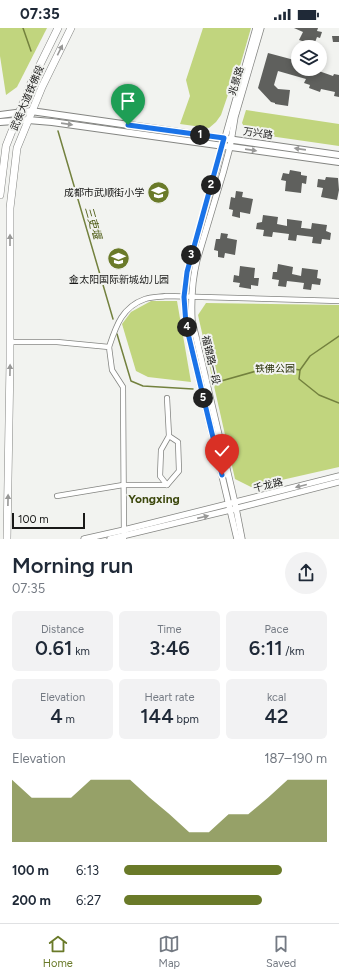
<!DOCTYPE html>
<html lang="en">
<head>
<meta charset="utf-8">
<style>
	:root { --surface:#fff; --page:#f2f2f3; --text:#1f2937; --muted:#747a83; --line:#e0e1e3; --accent:#6a7a29 }
	body { margin:0; font-family:Figtree,"Noto Sans SC",sans-serif; background:var(--page); color:var(--text); height:100vh; display:flex; flex-direction:column; font-size:15px; white-space:nowrap }
	* { box-sizing:border-box; margin:0 }
	p { font-size:13px; color:var(--muted) }
	.icon { flex:none; width:22px; height:22px; fill:none; stroke:currentColor; stroke-width:2; stroke-linecap:round; stroke-linejoin:round }
	.map { position:relative; height:511px; overflow:hidden }
	.sheet { display:flex; flex-direction:column; background:var(--surface); flex:1 }
	.sheet>* { flex:none }
	.buttons { position:absolute; left:291px; top:12px; display:grid; gap:8px }
	.buttons a { display:grid; place-items:center; width:36px; height:36px; border-radius:50%; background:var(--surface); box-shadow:0 2px 6px #0003; font-size:20px }
	.scale { position:absolute; left:12px; bottom:10px; width:73px; box-sizing:border-box; padding-left:4px; border:2px solid #191918; border-top:0; font-size:11px; line-height:14px; white-space:nowrap; color:#191918; -webkit-text-stroke:3px #f2f3f0; paint-order:stroke }
	.pin { position:absolute; display:grid; place-items:center; width:34px; height:34px; color:#fff; margin:-41px -17px; border-radius:50% 50% 50% 0; rotate:-45deg; box-shadow:0 0 4px #0007 }
	.pin .icon { rotate:45deg }
	.km { position:absolute; width:20px; height:20px; margin:-10px; border-radius:50%; background:#222; color:#fff; font-size:11px; line-height:20px; text-align:center }
	.round { display:grid; place-items:center; flex:none; width:42px; height:42px; border-radius:21px; background:var(--page) }
	.overview { display:flex; align-items:center; justify-content:space-between; height:68px; padding:0 12px }
	h1 { font-size:22px; font-weight:600; line-height:30px }
	.stats { display:grid; grid-template-columns:repeat(3,1fr); gap:6px; height:68px; padding:4px 12px }
	.stats div { display:grid; align-content:center; border-radius:6px; background:var(--page); text-align:center }
	.stats b { font-size:20px; font-weight:600 }
	.stats small { font-size:11px; font-weight:400 }
	.stats p { font-size:11px }
	.chart { height:112px; padding:8px 12px }
	.chart p { display:flex; justify-content:space-between }
	.chart svg { width:100%; height:72px; margin-top:4px; fill:var(--accent); opacity:.7 }
	ul { padding:0 12px; list-style:none; font-size:13px }
	li { display:grid; grid-template-columns:64px 48px 1fr; align-items:center; height:30px }
	li i { height:10px; border-radius:5px; background:var(--accent) }
	.status { display:flex; justify-content:space-between; align-items:center; height:28px; padding:0 20px; background:var(--surface); direction:ltr }
	.status svg { height:11px; fill:currentColor }
	.menu { display:flex; justify-content:space-around; align-items:center; height:56px; border-top:1px solid var(--line); background:var(--surface); font-size:11px; color:var(--muted) }
	.menu a { display:grid; justify-items:center; gap:2px }
	.menu .selected { color:var(--accent) }
	.map>svg:first-child { display:block }
	.green { fill:#c1d57e }
	.lines { fill:none; stroke-linecap:round; stroke-linejoin:round }
	.stream { stroke:#73813e; stroke-width:1.5 }
	.building { fill:#5f605d }
	.minor-casing { stroke:#848582; stroke-width:6 }
	.tertiary-casing { stroke:#848582; stroke-width:7 }
	.secondary-casing { stroke:#848582; stroke-width:8 }
	.primary-casing { stroke:#848582; stroke-width:8 }
	.minor { stroke:#fff; stroke-width:4.5 }
	.tertiary { stroke:#fff; stroke-width:5.5 }
	.secondary { stroke:#fff; stroke-width:6 }
	.primary { stroke:#fff; stroke-width:7 }
	.oneway { fill:#989897 }
	.route-casing { stroke:#fff; stroke-width:8 }
	.route { stroke:#1a73e8; stroke-width:5 }
	.labels { text-anchor:middle; dominant-baseline:central; stroke-width:4; stroke-linejoin:round; paint-order:stroke }
	.street-label { font-size:10px; fill:#191918; stroke:#f2f3f0 }
	.poi-label { font-size:10px; fill:#191918; stroke:#f2f3f0; text-anchor:end }
	.park-label { font-size:10px; fill:#2a3209; stroke:#f2f3f0 }
	.water-label { font-size:11px; font-style:italic; fill:#4f5d18; stroke:#f2f3f0 }
	.quarter-label { font-size:12px; font-weight:bold; fill:#3e490f; stroke:#f2f3f0 }
</style>
</head>
<body>
<div class="status"><b>07:35</b><svg viewBox="0 0 49 12"><path d="M0 12V9h3v3zM5 12V6h3v6zM10 12V3h3v9zM15 12V0h3v12zM26 1h20v11H26zM47 4h2v5h-2z"/></svg></div>
<div class="map">
<svg width="339" height="511" viewBox="0 0 339 511">
	<rect width="100%" height="100%" fill="#f2f3f0"/>
	<g class="green">
		<path d="M0,0H47L17,59L6,67L0,28Z"/>
		<path d="M203,0H251L240,38L233,52L221,87L216,94L209,100L180,96L190,68L186,52Z"/>
		<path d="M246,82L339,96V118L248,105L242,95Z"/>
		<path d="M151,273H177L191,354L148,349L136,343L122,296L131,284Z"/>
		<path d="M206,275L339,277V439L251,459L235,451L198,287Z"/>
	</g>
	<g class="lines">
		<g class="stream">
			<path d="M23,0L31,23"/>
			<path d="M58,103L113,291"/>
			<path d="M117,306L131,353L143,358L193,361"/>
			<path d="M339,308L310,328L300,342L299,351L319,367L339,375"/>
			<path d="M214,355L274,338L300,342"/>
		</g>
	</g>
	<g class="building">
		<path d="M294,0H318L317,3L322,4L320,10L317,9L314,17L299,12L303,4Z"/>
		<path d="M332,8H339V14H333Z"/>
		<path d="M268,25L298,33V41H313L333,48L334,46L339,47V69L334,68L335,64L321,61L320,64L309,60L310,57L304,55L306,51L278,43L274,57L278,61L290,62L288,78L275,76V75L271,74L258,60Z"/>
		<path d="M290,142L301,144V147L307,148L306,156L302,155L301,165L285,163L286,153L281,152L283,145L289,146Z"/>
		<path d="M326,149L338,150L339,162L337,172L321,169L323,160L317,159L318,151L325,152Z"/>
		<path d="M236,163L243,164L242,169L253,171L250,186L240,184V190L232,188L233,182L229,181L231,169L235,170Z"/>
		<path d="M263,187L278,189L277,196L287,198V191L302,193L301,200H303L311,201L312,195L327,197L326,203L331,205L330,212L322,211L321,216L312,215L313,209L297,207L296,213L288,212L289,206L273,204L272,209L263,208L264,202L256,201L257,195L262,194Z"/>
		<path d="M221,205L228,206L227,210L237,212L235,227L225,225L224,230L218,229V223L214,222L216,211H220Z"/>
		<path d="M278,236L293,239L292,246L301,248L302,240L318,242L317,250L321,251L320,257L312,256L311,262L303,261L304,255L296,254L287,253L286,259L278,258L279,252L272,251L273,244H277Z"/>
		<path d="M240,238L255,240L254,250H259L258,258L251,257V261L239,259L240,255L233,254L234,247L239,248Z"/>
	</g>
	<g class="lines">
		<defs>
			<g id="minor">
				<path d="M10,314H57L109,319L112,342L123,359L124,511"/>
				<path d="M109,319C116,298 122,279 145,271C151,269 160,269 166,268L339,273"/>
				<path d="M167,457L160,448L161,422L169,408"/>
				<path d="M57,468L123,457H167L179,443L178,414L169,408L167,370"/>
			</g>
			<g id="tertiary">
				<path d="M84,511L124,502L339,448"/>
				<path d="M110,511L230,482L339,454"/>
				<path d="M237,511L186,297L184,269L187,244L256,0"/>
				<path d="M242,511L235,475L192,292C191,271 192,252 197,232L223,145L230,119L235,89L261,0"/>
			</g>
			<g id="secondary">
				<path d="M0,87L31,83L339,127"/>
				<path d="M0,94L28,92L52,94L339,134"/>
			</g>
			<g id="primary">
				<path d="M0,167L6,118L31,55L58,0"/>
				<path d="M7,511L10,334V180L17,120L42,59L71,0"/>
			</g>
		</defs>
		<use href="#minor" class="minor-casing"/>
		<use href="#tertiary" class="tertiary-casing"/>
		<use href="#secondary" class="secondary-casing"/>
		<use href="#primary" class="primary-casing"/>
		<use href="#minor" class="minor"/>
		<use href="#tertiary" class="tertiary"/>
		<use href="#secondary" class="secondary"/>
		<use href="#primary" class="primary"/>
	</g>
	<defs><path id="oneway-solid" d="M-6-.8H1V-3.2L6.5 0L1 3.2V.8H-6Z"/></defs>
	<g class="oneway">
		<use href="#oneway-solid" transform="translate(60 22) rotate(-64)"/>
		<use href="#oneway-solid" transform="translate(67 96) rotate(8)"/>
		<use href="#oneway-solid" transform="translate(300 121) rotate(-172)"/>
		<use href="#oneway-solid" transform="translate(251 122) rotate(8)"/>
		<use href="#oneway-solid" transform="translate(10 212) rotate(-90)"/>
		<use href="#oneway-solid" transform="translate(10 342) rotate(-89)"/>
		<use href="#oneway-solid" transform="translate(301 458) rotate(166)"/>
		<use href="#oneway-solid" transform="translate(8 472) rotate(-89)"/>
		<use href="#oneway-solid" transform="translate(203 489) rotate(-13)"/>
	</g>
	<g class="lines">
		<defs>
			<path id="route" d="M128,97L224,110L187,244L184,269L186,297L222,447"/>
		</defs>
		<use href="#route" class="route-casing"/>
		<use href="#route" class="route"/>
	</g>
	<defs>
		<symbol id="school-disc" viewBox="-11 -11 22 22"><circle r="9.5" fill="#6a7a29" stroke="#f2f3f0"/><path d="M0-5L7-2L0 1L-7-2ZM-4 1L0 2.5L4 1V4Q0 6-4 4Z" fill="#fff"/></symbol>
	</defs>
	<g fill-rule="evenodd">
		<use href="#school-disc" x="146" y="152" width="25" height="25"/>
		<use href="#school-disc" x="106" y="218" width="25" height="25"/>
	</g>
	<g class="labels">
		<g class="street-label">
			<text transform="translate(236 53) rotate(-73)">兆景路</text>
			<text transform="translate(27 70) rotate(-67)">武侯大道铁佛段</text>
			<text transform="translate(258 105) rotate(8)">万兴路</text>
			<text transform="translate(211 332) rotate(77)">福锦路一段</text>
			<text transform="translate(268 457) rotate(-14)">千龙路</text>
		</g>
		<g class="poi-label">
			<text x="144" y="164">成都市武顺街小学</text>
			<text x="119" y="251" text-anchor="middle">金太阳国际新城幼儿园</text>
		</g>
		<g class="park-label">
			<text x="275" y="340">铁佛公园</text>
		</g>
		<g class="water-label">
			<text transform="translate(93 195) rotate(74)">三吏堰</text>
		</g>
		<g class="quarter-label">
			<text x="154" y="471">Yongxing</text>
		</g>
	</g>
</svg>
<div class="buttons">
<a><svg class="icon" aria-label="layers" viewBox="0 0 24 24"><path d="M12 4l9 5-9 5-9-5zM3 14l9 5 9-5"/></svg></a>
</div>
<div class="scale">100 m</div>
<div class="pin" style="left:128px;top:97px;background:#1e9e55"><svg class="icon" aria-label="arrive" viewBox="0 0 24 24"><path d="M6 21V4h12l-3 4 3 4H6"/></svg></div>
<div class="pin" style="left:222px;top:447px;background:#d93025"><svg class="icon" aria-label="check" viewBox="0 0 24 24"><path d="M5 12l5 5 9-10"/></svg></div>
<b class="km" style="left:200px;top:107px">1</b>
<b class="km" style="left:211px;top:157px">2</b>
<b class="km" style="left:191px;top:227px">3</b>
<b class="km" style="left:187px;top:299px">4</b>
<b class="km" style="left:203px;top:370px">5</b>
</div>
<section class="sheet">
<div class="overview"><div><h1>Morning run</h1><p>07:35</p></div><a class="round"><svg class="icon" aria-label="share" viewBox="0 0 24 24"><path d="M12 15V3M7 8l5-5 5 5M5 13v7h14v-7"/></svg></a></div>
<div class="stats">
<div><p>Distance</p><b>0.61<small> km</small></b></div>
<div><p>Time</p><b>3:46</b></div>
<div><p>Pace</p><b>6:11<small> /km</small></b></div>
</div>
<div class="stats">
<div><p>Elevation</p><b>4<small> m</small></b></div>
<div><p>Heart rate</p><b>144<small> bpm</small></b></div>
<div><p>kcal</p><b>42</b></div>
</div>
<div class="chart"><p><span>Elevation</span>187–190 m</p>
<svg viewBox="0 0 160 44" preserveAspectRatio="none"><path d="M0 44V6L10 17L20 17L30 17L40 6L50 6L60 6L70 17L80 27L90 38L100 38L110 27L120 27L130 17L140 6L150 6L160 6V44z"/></svg>
</div>
<ul>
<li><b>100 m</b>6:13<i style="width:78%"></i></li>
<li><b>200 m</b>6:27<i style="width:68%"></i></li>
</ul>
</section>
<nav class="menu">
<a class="selected"><svg class="icon" aria-label="home" viewBox="0 0 24 24"><path d="M3 11l9-7 9 7M6 9v11h12V9"/></svg>Home</a>
<a><svg class="icon" aria-label="map" viewBox="0 0 24 24"><path d="M3 6l6-2 6 2 6-2v14l-6 2-6-2-6 2zM9 4v14M15 6v14"/></svg>Map</a>
<a><svg class="icon" aria-label="saved" viewBox="0 0 24 24"><path d="M7 4h10v16l-5-4-5 4z"/></svg>Saved</a>
</nav>
</body>
</html>
